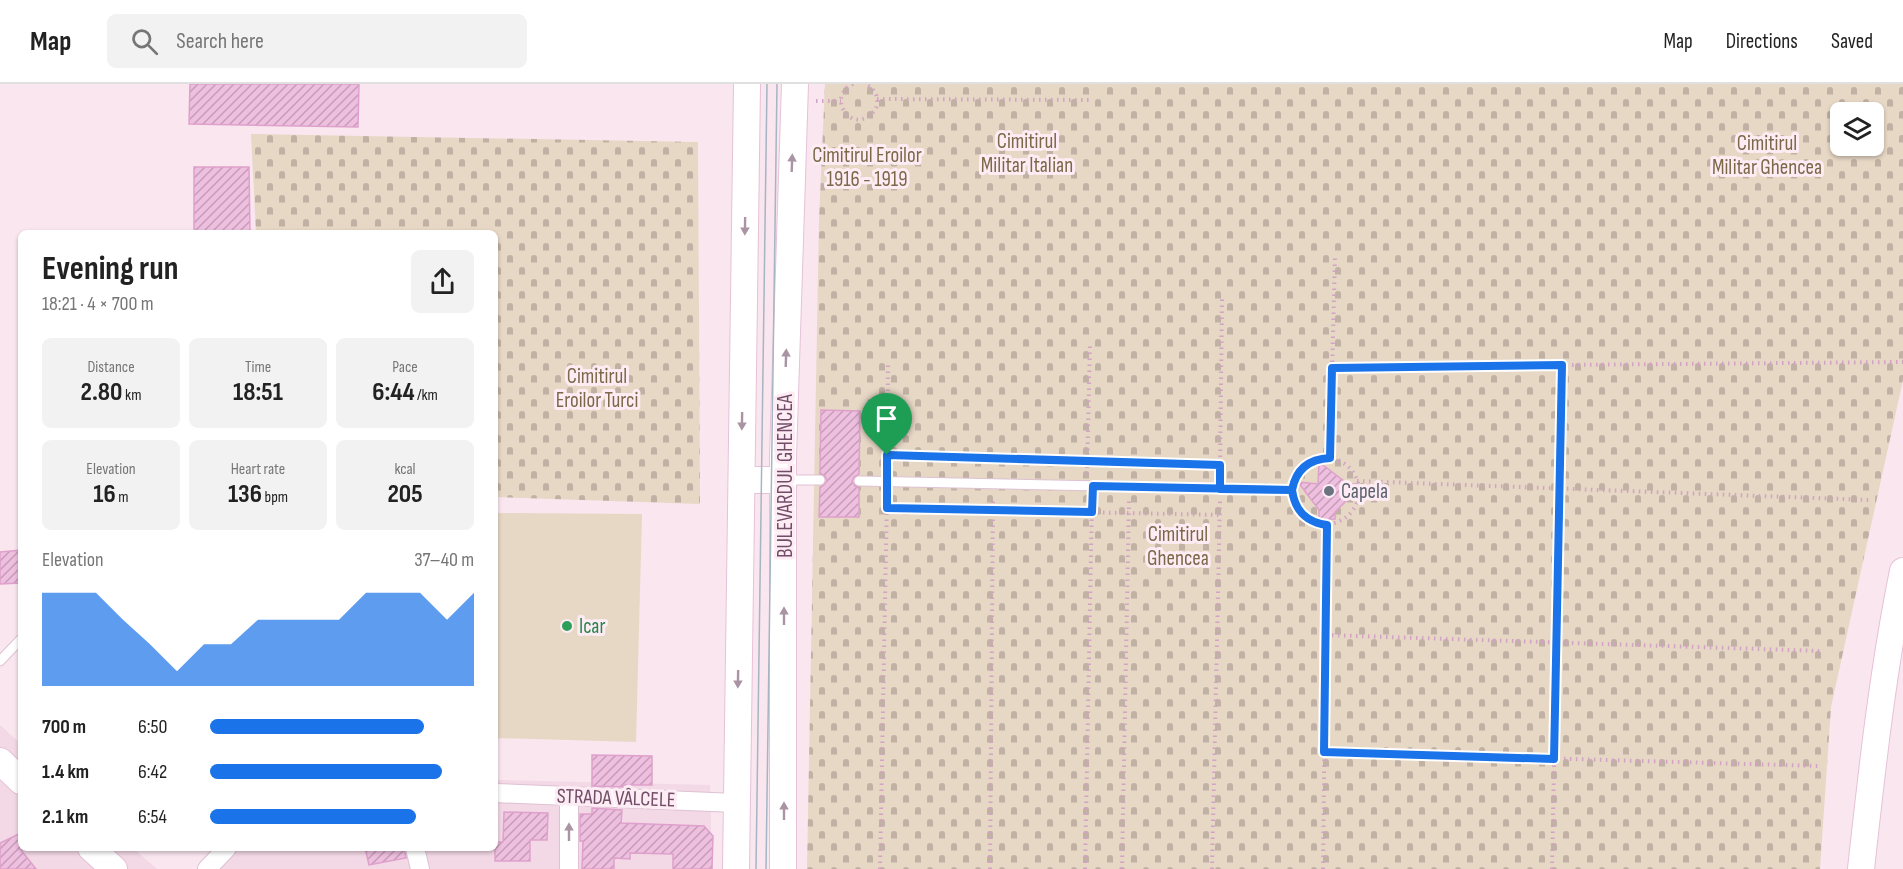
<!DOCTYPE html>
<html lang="en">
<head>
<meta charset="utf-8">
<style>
	:root { --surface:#fff; --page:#f2f2f2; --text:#222; --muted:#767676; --line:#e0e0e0; --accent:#1a73e8 }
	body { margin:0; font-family:"Sofia Sans Condensed",sans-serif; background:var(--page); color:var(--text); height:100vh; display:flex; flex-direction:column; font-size:22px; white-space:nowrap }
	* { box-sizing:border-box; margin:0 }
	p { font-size:20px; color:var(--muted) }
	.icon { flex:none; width:33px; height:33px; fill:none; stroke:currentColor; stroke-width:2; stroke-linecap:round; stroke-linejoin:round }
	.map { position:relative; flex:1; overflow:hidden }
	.details { position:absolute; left:18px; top:146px; width:480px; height:621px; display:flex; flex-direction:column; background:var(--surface); border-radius:9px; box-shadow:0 2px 4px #0004 }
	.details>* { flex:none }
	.fabs { position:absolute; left:1830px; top:18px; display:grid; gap:12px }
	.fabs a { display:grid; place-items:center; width:54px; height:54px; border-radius:9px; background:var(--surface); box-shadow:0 2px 4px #0004; font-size:30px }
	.pin { position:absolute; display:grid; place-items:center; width:51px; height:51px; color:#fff; margin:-62px -26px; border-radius:50% 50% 50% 0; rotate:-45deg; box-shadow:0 0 6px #0007 }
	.pin .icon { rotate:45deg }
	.round { display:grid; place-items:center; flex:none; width:63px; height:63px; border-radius:9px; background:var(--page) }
	.summary { display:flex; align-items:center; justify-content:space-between; height:102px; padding:0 24px }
	h1 { font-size:33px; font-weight:700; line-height:45px }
	.figures { display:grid; grid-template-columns:repeat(3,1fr); gap:9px; height:102px; padding:6px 24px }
	.figures div { display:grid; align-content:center; border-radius:9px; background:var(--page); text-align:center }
	.figures b { font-size:26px; font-weight:700 }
	.figures small { font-size:16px; font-weight:400 }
	.figures p { font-size:16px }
	.chart { height:168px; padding:12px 24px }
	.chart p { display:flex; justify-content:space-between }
	.chart svg { width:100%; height:108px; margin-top:6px; fill:var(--accent); opacity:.7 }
	ul { padding:0 24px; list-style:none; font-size:20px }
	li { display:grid; grid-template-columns:96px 72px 1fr; align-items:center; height:45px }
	li i { height:15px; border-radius:8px; background:var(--accent) }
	header { display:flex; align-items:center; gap:36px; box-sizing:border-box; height:84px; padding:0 30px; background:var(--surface); border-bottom:2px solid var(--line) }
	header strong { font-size:28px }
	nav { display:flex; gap:33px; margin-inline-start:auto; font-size:21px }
	.search { width:420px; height:54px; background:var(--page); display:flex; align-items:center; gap:15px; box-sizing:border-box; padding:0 21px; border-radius:9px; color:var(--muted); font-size:22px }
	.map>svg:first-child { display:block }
	.residential { fill:#f3d8e6 }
	.grass { fill:#e7d7c5 }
	.cemetery { fill:url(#cemetery-stones); fill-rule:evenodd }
	.building { fill:url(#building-hatch); stroke:#dfa1cc; stroke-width:1.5 }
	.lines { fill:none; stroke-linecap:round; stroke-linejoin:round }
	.lane-casing { stroke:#dec2d3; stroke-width:11 }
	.street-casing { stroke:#dec2d3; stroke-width:20 }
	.secondary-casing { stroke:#e5c2d7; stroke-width:28 }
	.path { stroke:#d2a3c4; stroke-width:4; stroke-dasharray:1.5 4.5; stroke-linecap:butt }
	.lane { stroke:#fff; stroke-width:9 }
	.street { stroke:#fff; stroke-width:18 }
	.secondary { stroke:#fff; stroke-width:26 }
	.tram { stroke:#a5b5c3; stroke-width:1.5 }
	.oneway { fill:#aa94a4 }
	.route-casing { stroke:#fff; stroke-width:12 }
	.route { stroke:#1a73e8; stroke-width:8 }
	.worship-dot { fill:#6b7280; stroke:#feecf4; stroke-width:2 }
	.leisure-dot { fill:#2e9e5b; stroke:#feecf4; stroke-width:2 }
	.labels { text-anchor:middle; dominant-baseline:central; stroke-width:6; stroke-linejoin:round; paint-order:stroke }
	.park-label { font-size:21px; fill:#7c6848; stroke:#feecf4 }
	.street-label { font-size:21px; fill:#714d67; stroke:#feecf4 }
	.worship-label { font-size:21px; fill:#5b616d; stroke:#feecf4; text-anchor:start }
	.leisure-label { font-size:21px; fill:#27864d; stroke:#feecf4; text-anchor:start }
</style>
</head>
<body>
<header>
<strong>Map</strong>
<div class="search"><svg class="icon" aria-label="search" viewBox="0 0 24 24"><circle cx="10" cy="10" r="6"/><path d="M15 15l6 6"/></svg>Search here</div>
<nav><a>Map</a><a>Directions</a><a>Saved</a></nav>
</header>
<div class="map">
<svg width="1903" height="785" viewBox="0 0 1903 785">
	<defs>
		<pattern id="cemetery-stones" width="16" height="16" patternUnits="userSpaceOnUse" patternTransform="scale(1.5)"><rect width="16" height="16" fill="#e7d7c5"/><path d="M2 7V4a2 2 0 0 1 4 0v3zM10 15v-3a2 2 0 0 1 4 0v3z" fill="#c0b1a4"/></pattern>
		<pattern id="building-hatch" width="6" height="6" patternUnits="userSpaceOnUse" patternTransform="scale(1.5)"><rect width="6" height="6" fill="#eebfdf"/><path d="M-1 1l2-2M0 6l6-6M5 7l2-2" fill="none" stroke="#c59db9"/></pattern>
	</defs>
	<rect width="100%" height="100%" fill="#fae6ef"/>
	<g class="residential">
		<path d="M0,641L21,660V764H133L157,785H0Z"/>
		<path d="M495,696L710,701L712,785H218L239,764H495Z"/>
	</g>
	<path class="grass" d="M495,429L642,430L636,658L495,654Z"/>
	<g class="cemetery">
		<path d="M825,0H1903V296L1831,623L1820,785H807L819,136ZM1840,28H1874V62H1840Z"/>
		<path d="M251,50L698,58L700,420L495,413V148H256Z"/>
	</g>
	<g class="building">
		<path d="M190,0H359L358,43L189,40Z"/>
		<path d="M194,83H249L250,148H194Z"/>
		<path d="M821,326L860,327L859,390L854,393L852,397L855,402L859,404V433H819L820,403L824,401L827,397L825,392L820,389Z"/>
		<path d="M1319,378L1348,400H1355L1354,415L1347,416L1335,428V435L1319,436V426L1298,398L1318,400Z"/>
		<path d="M21,466V499L0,500V468Z"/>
		<path d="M592,671L652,672V701H623V703L592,702Z"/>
		<path d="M592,724L622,726L621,739L704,742L713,752L712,785H673V770L630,769V775L614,774V785H582L583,757H580V730H592Z"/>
		<path d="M504,728L548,729L547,756H530V777H495V758H503Z"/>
		<path d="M21,749V766L36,785H0V759Z"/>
		<path d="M365,764H404L406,774L369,781Z"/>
	</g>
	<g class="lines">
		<defs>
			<g id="lane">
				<path d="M787,396H820"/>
				<path d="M859,397L1292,406"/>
				<path d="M0,577L21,555"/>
			</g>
			<g id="street">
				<path d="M495,709L736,719"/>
				<path d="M415,764L420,785"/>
				<path d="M207,785L227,764"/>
				<path d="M569,785V712"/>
			</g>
			<g id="secondary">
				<path d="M742,396H784"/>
				<path d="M0,677L21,697"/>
				<path d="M91,764L114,785"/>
				<path d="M736,785L747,0"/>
				<path d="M783,785V373L795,0"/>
				<path d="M1861,785C1872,685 1883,585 1903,487"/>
			</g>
		</defs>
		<use href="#lane" class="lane-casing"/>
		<use href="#street" class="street-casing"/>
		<use href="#secondary" class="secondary-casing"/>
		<g class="path">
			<path d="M853,0C826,13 850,48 870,31C874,28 877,24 877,19C878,10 873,4 865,0"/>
			<path d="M877,15L1093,16"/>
			<path d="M816,17H841"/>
			<path d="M1332,283L1903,278"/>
			<path d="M887,371L1220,381"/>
			<circle cx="1326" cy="407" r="33"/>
			<path d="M1330,374L1335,170"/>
			<path d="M887,385L888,278"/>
			<path d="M1087,390L1090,259"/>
			<path d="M1220,391L1222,215"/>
			<path d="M1357,397L1869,416"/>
			<path d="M887,424L1220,431"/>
			<path d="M1326,551L1821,567"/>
			<path d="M1324,668L1818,682"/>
			<path d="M880,785L887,411"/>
			<path d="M990,785L993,413"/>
			<path d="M1085,785L1092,415"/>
			<path d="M1122,785L1129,415"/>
			<path d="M1212,785L1220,417"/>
			<path d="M1323,785L1327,441"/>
			<path d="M1552,785L1562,281"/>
		</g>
		<use href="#lane" class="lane"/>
		<use href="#street" class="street"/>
		<use href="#secondary" class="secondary"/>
		<g class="tram">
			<path d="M756,785L767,0"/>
			<path d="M766,785L777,0"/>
		</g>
	</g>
	<defs><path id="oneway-solid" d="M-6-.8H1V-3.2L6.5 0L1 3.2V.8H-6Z" transform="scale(1.5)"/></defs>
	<g class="oneway">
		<use href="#oneway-solid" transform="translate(792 79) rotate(-88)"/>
		<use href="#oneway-solid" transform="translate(745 142) rotate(91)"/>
		<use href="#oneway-solid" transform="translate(786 274) rotate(-88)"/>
		<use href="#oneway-solid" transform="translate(742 337) rotate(91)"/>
		<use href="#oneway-solid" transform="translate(784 532) rotate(-90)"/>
		<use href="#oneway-solid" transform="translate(738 595) rotate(91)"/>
		<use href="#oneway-solid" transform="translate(784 727) rotate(-90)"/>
		<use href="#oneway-solid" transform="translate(569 748) rotate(-90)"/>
	</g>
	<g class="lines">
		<defs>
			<path id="route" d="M887,371V424L1092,428L1093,402C1159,403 1226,405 1292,406C1295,427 1306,438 1327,441L1324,668L1554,675L1562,281L1332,284L1330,374C1309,375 1296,385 1292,406L1220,405V381L887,371"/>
		</defs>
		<use href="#route" class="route-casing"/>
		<use href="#route" class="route"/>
	</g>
	<circle class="worship-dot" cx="1329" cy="407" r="6"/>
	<circle class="leisure-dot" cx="567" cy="542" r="6"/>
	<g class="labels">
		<g class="park-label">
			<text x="1027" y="57">Cimitirul<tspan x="1027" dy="24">Militar Italian</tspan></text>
			<text x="1767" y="59">Cimitirul<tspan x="1767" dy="24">Militar Ghencea</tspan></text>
			<text x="867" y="71">Cimitirul Eroilor<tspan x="867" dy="24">1916 - 1919</tspan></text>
			<text x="597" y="292">Cimitirul<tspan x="597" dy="24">Eroilor Turci</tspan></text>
			<text x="1178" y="450">Cimitirul<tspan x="1178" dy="24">Ghencea</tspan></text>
		</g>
		<g class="street-label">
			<text transform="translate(785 392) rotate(-90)">BULEVARDUL GHENCEA</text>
			<text transform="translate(616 714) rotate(2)">STRADA VÂLCELE</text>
		</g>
		<g class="worship-label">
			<text x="1341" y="407">Capela</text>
		</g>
		<g class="leisure-label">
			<text x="579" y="542">Icar</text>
		</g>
	</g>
</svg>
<div class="fabs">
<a><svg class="icon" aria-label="layers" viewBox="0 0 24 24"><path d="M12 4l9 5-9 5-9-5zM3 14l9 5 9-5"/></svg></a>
</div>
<div class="pin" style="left:887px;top:371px;background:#1e9e55"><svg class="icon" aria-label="arrive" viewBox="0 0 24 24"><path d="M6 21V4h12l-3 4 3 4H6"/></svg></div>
<section class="details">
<div class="summary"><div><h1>Evening run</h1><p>18:21 · 4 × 700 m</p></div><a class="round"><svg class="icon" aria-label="share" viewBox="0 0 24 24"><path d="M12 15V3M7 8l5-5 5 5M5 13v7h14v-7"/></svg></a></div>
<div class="figures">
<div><p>Distance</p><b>2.80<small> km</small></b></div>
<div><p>Time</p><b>18:51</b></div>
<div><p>Pace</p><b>6:44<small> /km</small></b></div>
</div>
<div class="figures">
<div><p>Elevation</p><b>16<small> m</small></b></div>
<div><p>Heart rate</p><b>136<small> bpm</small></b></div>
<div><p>kcal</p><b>205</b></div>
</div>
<div class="chart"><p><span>Elevation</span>37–40 m</p>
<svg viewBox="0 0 160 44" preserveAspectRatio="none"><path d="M0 44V6L10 6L20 6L30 17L40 27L50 38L60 27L70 27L80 17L90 17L100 17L110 17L120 6L130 6L140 6L150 17L160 6V44z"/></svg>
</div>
<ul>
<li><b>700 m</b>6:50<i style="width:81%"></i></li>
<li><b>1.4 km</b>6:42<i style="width:88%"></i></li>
<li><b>2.1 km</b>6:54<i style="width:78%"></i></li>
</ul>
</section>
</div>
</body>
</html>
